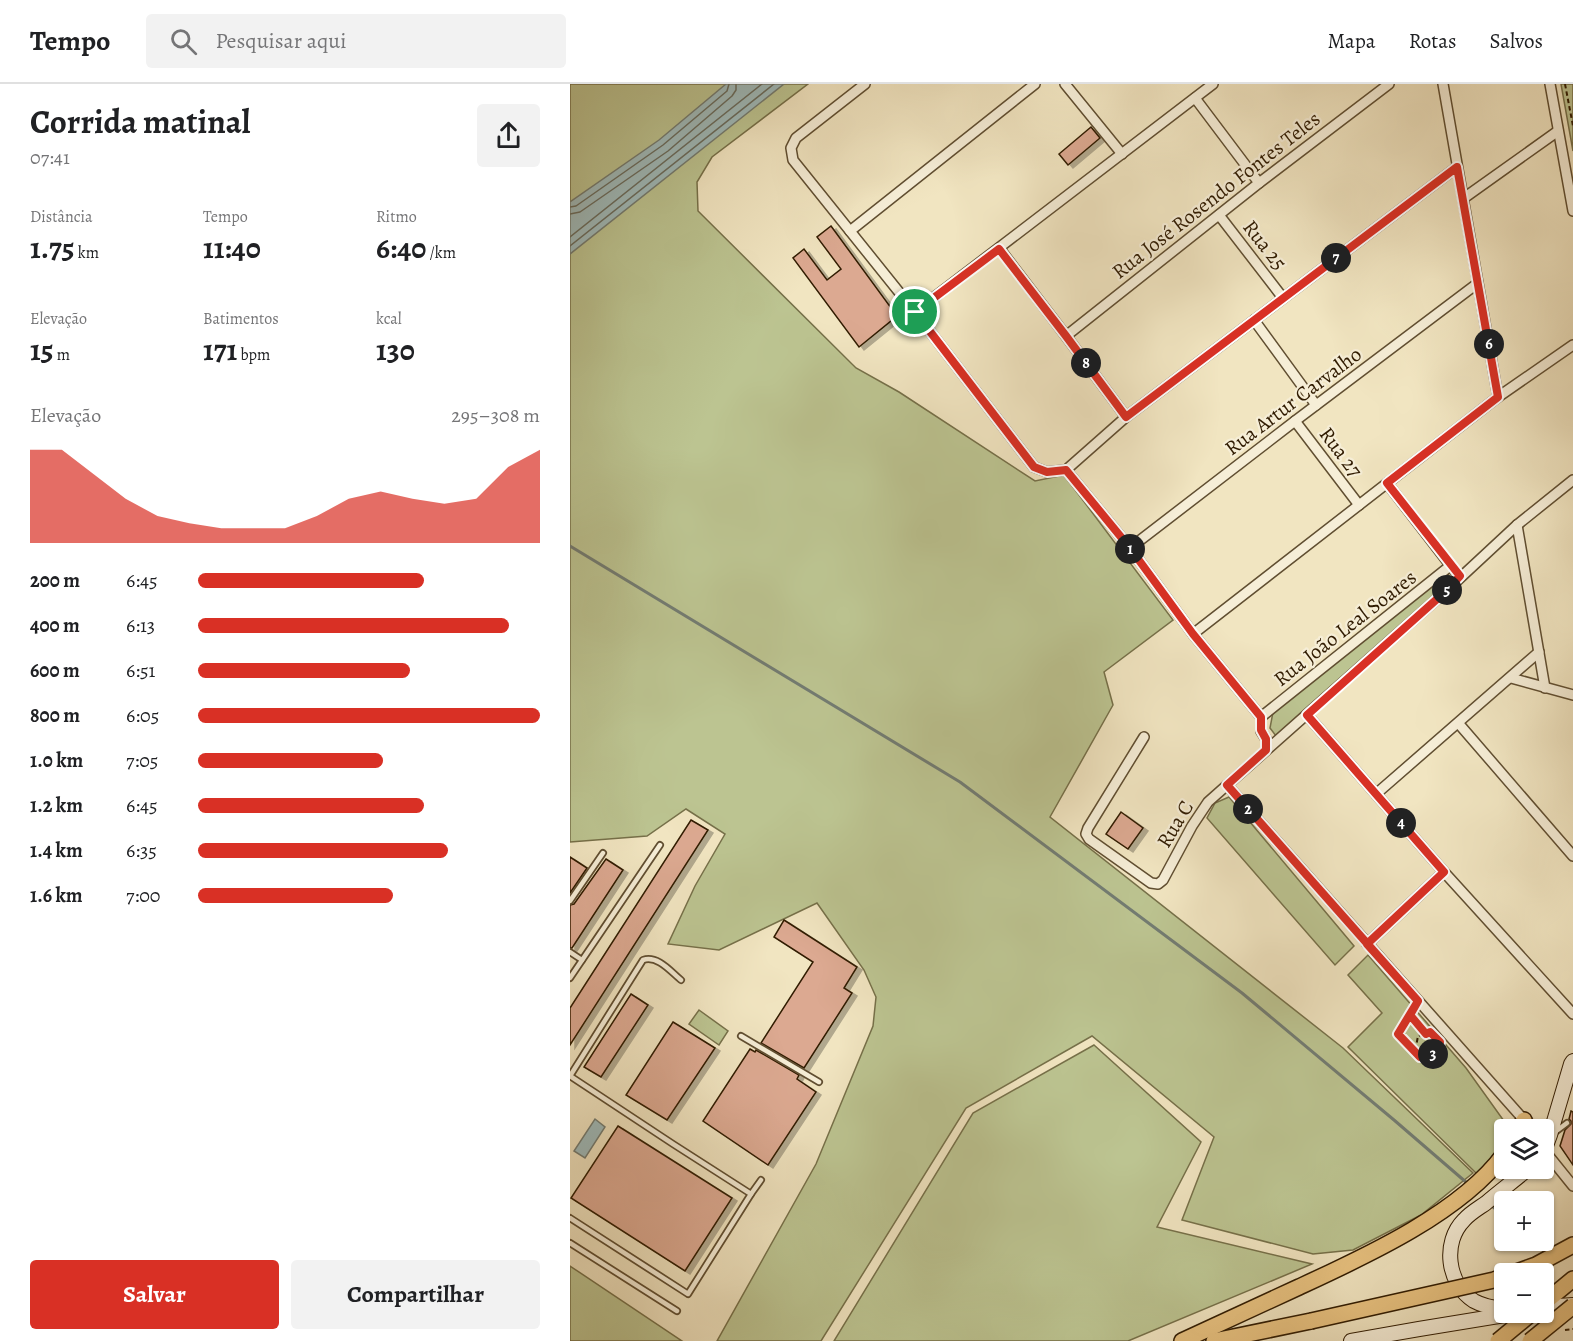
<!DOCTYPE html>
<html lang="pt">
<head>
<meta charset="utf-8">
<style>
	:root { --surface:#fff; --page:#f2f2f2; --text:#202124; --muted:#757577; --line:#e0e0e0; --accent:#d93025 }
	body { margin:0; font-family:Alegreya,serif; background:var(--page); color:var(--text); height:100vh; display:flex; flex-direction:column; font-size:22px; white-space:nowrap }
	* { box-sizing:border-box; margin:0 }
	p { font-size:20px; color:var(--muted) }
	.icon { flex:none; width:33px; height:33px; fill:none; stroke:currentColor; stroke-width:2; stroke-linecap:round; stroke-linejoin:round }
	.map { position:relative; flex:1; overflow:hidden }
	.side { display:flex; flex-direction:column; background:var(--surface); width:570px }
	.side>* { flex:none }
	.fabs { position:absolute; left:924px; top:1035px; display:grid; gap:12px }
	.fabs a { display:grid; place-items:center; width:60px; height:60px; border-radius:6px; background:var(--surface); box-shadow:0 2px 4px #0004; font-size:30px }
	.pin { position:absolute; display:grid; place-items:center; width:51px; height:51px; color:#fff; margin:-26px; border:3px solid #fff; border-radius:50%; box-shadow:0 2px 6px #0007 }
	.km { position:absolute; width:30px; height:30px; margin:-15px; border-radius:50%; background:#222; color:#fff; font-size:16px; line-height:30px; text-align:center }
	.round { display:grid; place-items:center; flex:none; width:63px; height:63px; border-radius:6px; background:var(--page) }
	.headline { display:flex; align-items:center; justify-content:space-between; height:102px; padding:0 30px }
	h1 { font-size:33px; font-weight:700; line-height:45px }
	.metrics { display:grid; grid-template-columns:repeat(3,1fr); gap:9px; height:102px; padding:6px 30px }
	.metrics div { display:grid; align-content:center }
	.metrics b { font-size:30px; font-weight:700 }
	.metrics small { font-size:16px; font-weight:400 }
	.metrics p { font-size:16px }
	.chart { height:168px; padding:12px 30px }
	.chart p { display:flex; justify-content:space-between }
	.chart svg { width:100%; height:108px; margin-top:6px; fill:var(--accent); opacity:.7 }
	.primary-button { display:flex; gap:12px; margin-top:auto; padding:12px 30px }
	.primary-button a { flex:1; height:69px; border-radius:6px; background:var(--accent); color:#fff; font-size:24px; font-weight:700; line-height:69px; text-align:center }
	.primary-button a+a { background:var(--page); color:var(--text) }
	ul { padding:0 30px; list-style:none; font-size:20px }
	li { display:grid; grid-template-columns:96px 72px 1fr; align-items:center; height:45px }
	li i { height:15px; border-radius:8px; background:var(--accent) }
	header { display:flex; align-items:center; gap:36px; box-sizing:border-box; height:84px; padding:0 30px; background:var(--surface); border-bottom:2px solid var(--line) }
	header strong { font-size:28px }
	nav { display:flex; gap:33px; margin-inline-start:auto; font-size:21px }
	.search { width:420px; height:54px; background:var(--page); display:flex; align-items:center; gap:15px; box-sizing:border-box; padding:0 21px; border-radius:6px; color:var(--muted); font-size:22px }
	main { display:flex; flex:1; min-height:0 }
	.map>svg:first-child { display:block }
	.green { fill:#bcc491; stroke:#767049; stroke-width:1.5 }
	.water { fill:#9fbcbd; stroke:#737c72; stroke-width:1.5 }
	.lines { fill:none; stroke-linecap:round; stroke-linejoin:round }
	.shore { stroke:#686c5f; stroke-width:1.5 }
	.stream { stroke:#737c72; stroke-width:3 }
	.building { fill:#dca991; stroke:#301b01; stroke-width:1.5; filter:url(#shadow) }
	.lane-casing { stroke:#604e31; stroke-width:8 }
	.street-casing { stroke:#604e31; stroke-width:12 }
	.secondary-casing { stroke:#301b01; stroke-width:16 }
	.primary-casing { stroke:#301b01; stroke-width:18 }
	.path { stroke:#301b01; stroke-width:2; stroke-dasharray:4.5 3; stroke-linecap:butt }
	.lane { stroke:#f6eed7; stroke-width:4.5 }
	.street { stroke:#f6eed7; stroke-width:9 }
	.secondary { stroke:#f6eed7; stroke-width:14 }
	.primary { stroke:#e8c280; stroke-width:15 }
	.primary-bridge-casing { stroke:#301b01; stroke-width:18; stroke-linecap:butt }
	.primary-bridge { stroke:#e8c280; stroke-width:15 }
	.route-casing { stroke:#fff; stroke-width:12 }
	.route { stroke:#d93025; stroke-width:8 }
	.labels { text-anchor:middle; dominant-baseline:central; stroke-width:4.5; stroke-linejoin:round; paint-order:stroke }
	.street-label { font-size:21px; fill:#301b01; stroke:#f6eed7 }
</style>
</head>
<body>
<header>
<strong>Tempo</strong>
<div class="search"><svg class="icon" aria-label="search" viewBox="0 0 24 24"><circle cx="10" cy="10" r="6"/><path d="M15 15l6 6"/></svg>Pesquisar aqui</div>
<nav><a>Mapa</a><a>Rotas</a><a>Salvos</a></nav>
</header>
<main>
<section class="side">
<div class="headline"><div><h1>Corrida matinal</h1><p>07:41</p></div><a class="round"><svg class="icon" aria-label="share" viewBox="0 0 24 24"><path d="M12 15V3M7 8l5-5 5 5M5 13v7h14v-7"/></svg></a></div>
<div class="metrics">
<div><p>Distância</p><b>1.75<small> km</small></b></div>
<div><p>Tempo</p><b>11:40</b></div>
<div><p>Ritmo</p><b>6:40<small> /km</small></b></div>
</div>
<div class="metrics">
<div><p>Elevação</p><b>15<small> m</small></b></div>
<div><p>Batimentos</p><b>171<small> bpm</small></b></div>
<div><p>kcal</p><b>130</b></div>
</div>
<div class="chart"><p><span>Elevação</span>295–308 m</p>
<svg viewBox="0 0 160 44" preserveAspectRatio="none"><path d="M0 44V6L10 6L20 16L30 26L40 33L50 36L60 38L70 38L80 38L90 33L100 26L110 23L120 26L130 28L140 26L150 13L160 6V44z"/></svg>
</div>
<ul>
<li><b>200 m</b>6:45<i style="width:66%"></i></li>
<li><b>400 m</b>6:13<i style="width:91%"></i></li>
<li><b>600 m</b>6:51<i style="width:62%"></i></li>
<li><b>800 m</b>6:05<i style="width:100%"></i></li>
<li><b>1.0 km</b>7:05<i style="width:54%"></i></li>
<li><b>1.2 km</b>6:45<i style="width:66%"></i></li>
<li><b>1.4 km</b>6:35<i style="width:73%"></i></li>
<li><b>1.6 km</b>7:00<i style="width:57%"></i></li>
</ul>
<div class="primary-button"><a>Salvar</a><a>Compartilhar</a></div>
</section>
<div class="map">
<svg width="1003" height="1257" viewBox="0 0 1003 1257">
	<defs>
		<filter id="shadow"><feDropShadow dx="5" dy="3" stdDeviation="0" flood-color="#0004"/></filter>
	</defs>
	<rect width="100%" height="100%" fill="#f1e5c1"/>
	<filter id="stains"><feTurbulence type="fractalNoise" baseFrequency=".00333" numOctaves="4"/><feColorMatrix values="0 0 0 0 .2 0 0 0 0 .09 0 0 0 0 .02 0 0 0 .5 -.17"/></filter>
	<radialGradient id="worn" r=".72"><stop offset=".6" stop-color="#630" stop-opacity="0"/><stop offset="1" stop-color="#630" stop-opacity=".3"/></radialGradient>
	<g class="green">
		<path d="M0,0H238L142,73L127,98L128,127L286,284L329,308L465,397L494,391L603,536L534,588L543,621L480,733L773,964L903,1089L851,1131L783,1166L743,1170L612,1136L644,1053L522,952L396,1024L251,1257H147L246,1080L303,942L306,913L294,886L247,819L149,866L98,860L125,802L155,750L116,725L77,752L0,758Z"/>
		<path d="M991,0H1003V67Z"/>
		<path d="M873,485L883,496L706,652L700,644L703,628Z"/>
		<path d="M659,713L784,862L765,881L637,734L645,719Z"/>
		<path d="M798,871L896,984L939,1044V1045L934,1046C934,1071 926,1075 908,1091L778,963L812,929L778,891Z"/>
		<path d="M129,926L158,947L149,961L119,940Z"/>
		<path d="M524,961L631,1058L587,1143L742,1180L558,1257H264L403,1029Z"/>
		<path d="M0,1182L112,1257H0Z"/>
	</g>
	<g class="water">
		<path d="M156,0H214L0,170V118L89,56Z"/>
		<path d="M25,1035L35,1043L15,1074L4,1067Z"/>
	</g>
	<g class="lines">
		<g class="shore">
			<path d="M0,123L6,122L93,61L157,7L159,0"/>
			<path d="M0,130L10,128L98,67L162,12L166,6V0"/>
			<path d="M0,153L192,0"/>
			<path d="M0,162L204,0"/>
		</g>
		<g class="stream">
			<path d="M0,462L390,698L672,909L824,1036L897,1099"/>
			<path d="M922,1122L934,1132"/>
			<path d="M962,1156L976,1169"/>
		</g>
	</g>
	<g class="building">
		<path d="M521,43L530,54L498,81L489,70Z"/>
		<path d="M261,142L327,232L289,263L223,174L234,165L257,196L271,185L247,153Z"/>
		<path d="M551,728L573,744L558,765L536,750Z"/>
		<path d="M121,736L138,746L0,961V924Z"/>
		<path d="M0,773L17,784L0,809Z"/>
		<path d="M36,775L53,786L2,864H0V821L4,820Z"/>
		<path d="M214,836L287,883L274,904L282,909L234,984L191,959L243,878L204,853Z"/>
		<path d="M61,910L78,921L31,993L14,983Z"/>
		<path d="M103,938L145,964L97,1036L56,1011Z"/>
		<path d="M180,965L185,968L186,966L229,991L227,995L246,1008L198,1081L133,1037Z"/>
		<path d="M1001,1027L1003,1028V1081L990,1062L995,1046L1001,1040V1037L999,1035Z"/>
		<path d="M48,1042L162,1114L115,1187L1,1114Z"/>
	</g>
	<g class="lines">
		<defs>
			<g id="lane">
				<path d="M0,817L33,769"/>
				<path d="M0,868L12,876"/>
				<path d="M0,894L90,761"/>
				<path d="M171,952L249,998"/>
				<path d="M0,992L103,1060L181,1110L118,1210L0,1134"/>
				<path d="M0,992L73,876C88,871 101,888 111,896"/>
				<path d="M985,1048L997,1039"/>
				<path d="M181,1110L191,1096"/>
				<path d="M0,1159L107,1227"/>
			</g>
			<g id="street">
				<path d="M295,0L226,54L221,64L223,76L345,228L464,383L477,388L496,386L556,333L887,83"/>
				<path d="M495,0L552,70"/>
				<path d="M873,0L928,313"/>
				<path d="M980,0L1003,127"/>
				<path d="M625,14L689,99"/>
				<path d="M894,114L988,47"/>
				<path d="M649,131L713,214"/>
				<path d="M280,147L465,0"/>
				<path d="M429,164L496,252L556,333"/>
				<path d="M345,228L643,0"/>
				<path d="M684,236L746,321"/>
				<path d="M496,252L689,99L819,0"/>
				<path d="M725,337L789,421"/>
				<path d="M496,386L560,464L623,550L691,633V647L696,655V665"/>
				<path d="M817,399L884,486"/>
				<path d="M947,441L975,604"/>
				<path d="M560,464L725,337L908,199"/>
				<path d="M623,550L928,313L1003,261"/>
				<path d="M941,594L1003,611"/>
				<path d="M737,631L874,788L1003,930"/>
				<path d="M691,633L880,482"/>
				<path d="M889,640L1003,772"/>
				<path d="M574,653L518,744L516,750L519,755L581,799L588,800L593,796L622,742L638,718L876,507L947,441L1003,396"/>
				<path d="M657,701L954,1036L970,1046"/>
				<path d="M806,710L969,568"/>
				<path d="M797,860L874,788"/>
				<path d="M974,1066L1003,1102"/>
			</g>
			<g id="secondary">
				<path d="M974,1067L980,1051L1001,980L1003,977"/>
				<path d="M974,1223L1003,1221"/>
				<path d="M934,1225C924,1224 913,1222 904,1217C877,1200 872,1158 894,1136C900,1129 909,1124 916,1119C930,1107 945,1096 959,1084"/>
				<path d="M781,1257L849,1245L953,1228"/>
			</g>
			<g id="primary">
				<path d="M949,1046L954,1036"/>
				<path d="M941,1190L966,1181L1003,1161"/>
				<path d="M974,1219L1003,1195"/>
				<path d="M612,1257C651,1239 690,1221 729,1203C794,1173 891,1129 934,1070"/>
				<path d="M644,1257L741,1237"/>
			</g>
		</defs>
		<use href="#lane" class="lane-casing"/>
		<use href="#street" class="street-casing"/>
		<use href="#secondary" class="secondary-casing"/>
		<use href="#primary" class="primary-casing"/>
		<g class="path">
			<path d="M995,0L1003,42"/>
			<path d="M844,925L828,950L850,973L868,969L870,958L860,948L848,952L845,968"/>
			<path d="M840,931L856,950"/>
			<path d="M995,1246L1003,1245"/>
		</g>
		<use href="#lane" class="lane"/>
		<use href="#street" class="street"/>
		<use href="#secondary" class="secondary"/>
		<use href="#primary" class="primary"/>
		<defs>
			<g id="primary-bridge">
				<path d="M741,1237L924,1196L934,1192"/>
				<path d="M928,1257L963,1228"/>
				<path d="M960,1257L1003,1222"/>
			</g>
		</defs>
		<use href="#primary-bridge" class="primary-bridge-casing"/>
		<use href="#primary-bridge" class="primary-bridge"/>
	</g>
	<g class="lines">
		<defs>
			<path id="route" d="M345,228L464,383L477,388L496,386L560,464L623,550L691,633V646L696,655V666L657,701C721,773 784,845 848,917L840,931L856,950L860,948L870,958L868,969L850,973L828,950L848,917L797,860L874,788L737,631L876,507L890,492L817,399L928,313L887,83L556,333L496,252L429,165L345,228"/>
		</defs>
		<use href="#route" class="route-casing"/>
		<use href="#route" class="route"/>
	</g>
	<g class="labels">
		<g class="street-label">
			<text transform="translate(646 111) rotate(-38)">Rua José Rosendo Fontes Teles</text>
			<text transform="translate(695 161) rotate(52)">Rua 25</text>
			<text transform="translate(723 317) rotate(-37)">Rua Artur Carvalho</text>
			<text transform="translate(771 368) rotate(53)">Rua 27</text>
			<text transform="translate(775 544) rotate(-38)">Rua João Leal Soares</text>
			<text transform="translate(605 740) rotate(-59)">Rua C</text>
		</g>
	</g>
	<rect width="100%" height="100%" filter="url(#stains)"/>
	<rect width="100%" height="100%" fill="url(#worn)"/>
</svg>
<div class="fabs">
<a><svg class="icon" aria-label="layers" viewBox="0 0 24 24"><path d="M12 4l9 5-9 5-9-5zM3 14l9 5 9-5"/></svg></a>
<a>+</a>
<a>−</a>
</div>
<div class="pin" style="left:345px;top:228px;background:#1e9e55"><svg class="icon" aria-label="arrive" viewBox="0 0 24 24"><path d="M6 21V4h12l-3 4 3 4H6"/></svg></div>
<b class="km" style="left:560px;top:465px">1</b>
<b class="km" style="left:678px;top:725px">2</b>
<b class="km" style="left:863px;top:970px">3</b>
<b class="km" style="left:831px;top:739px">4</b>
<b class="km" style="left:877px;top:506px">5</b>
<b class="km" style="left:919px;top:260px">6</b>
<b class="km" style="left:766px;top:174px">7</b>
<b class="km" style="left:516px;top:279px">8</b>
</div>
</main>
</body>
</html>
